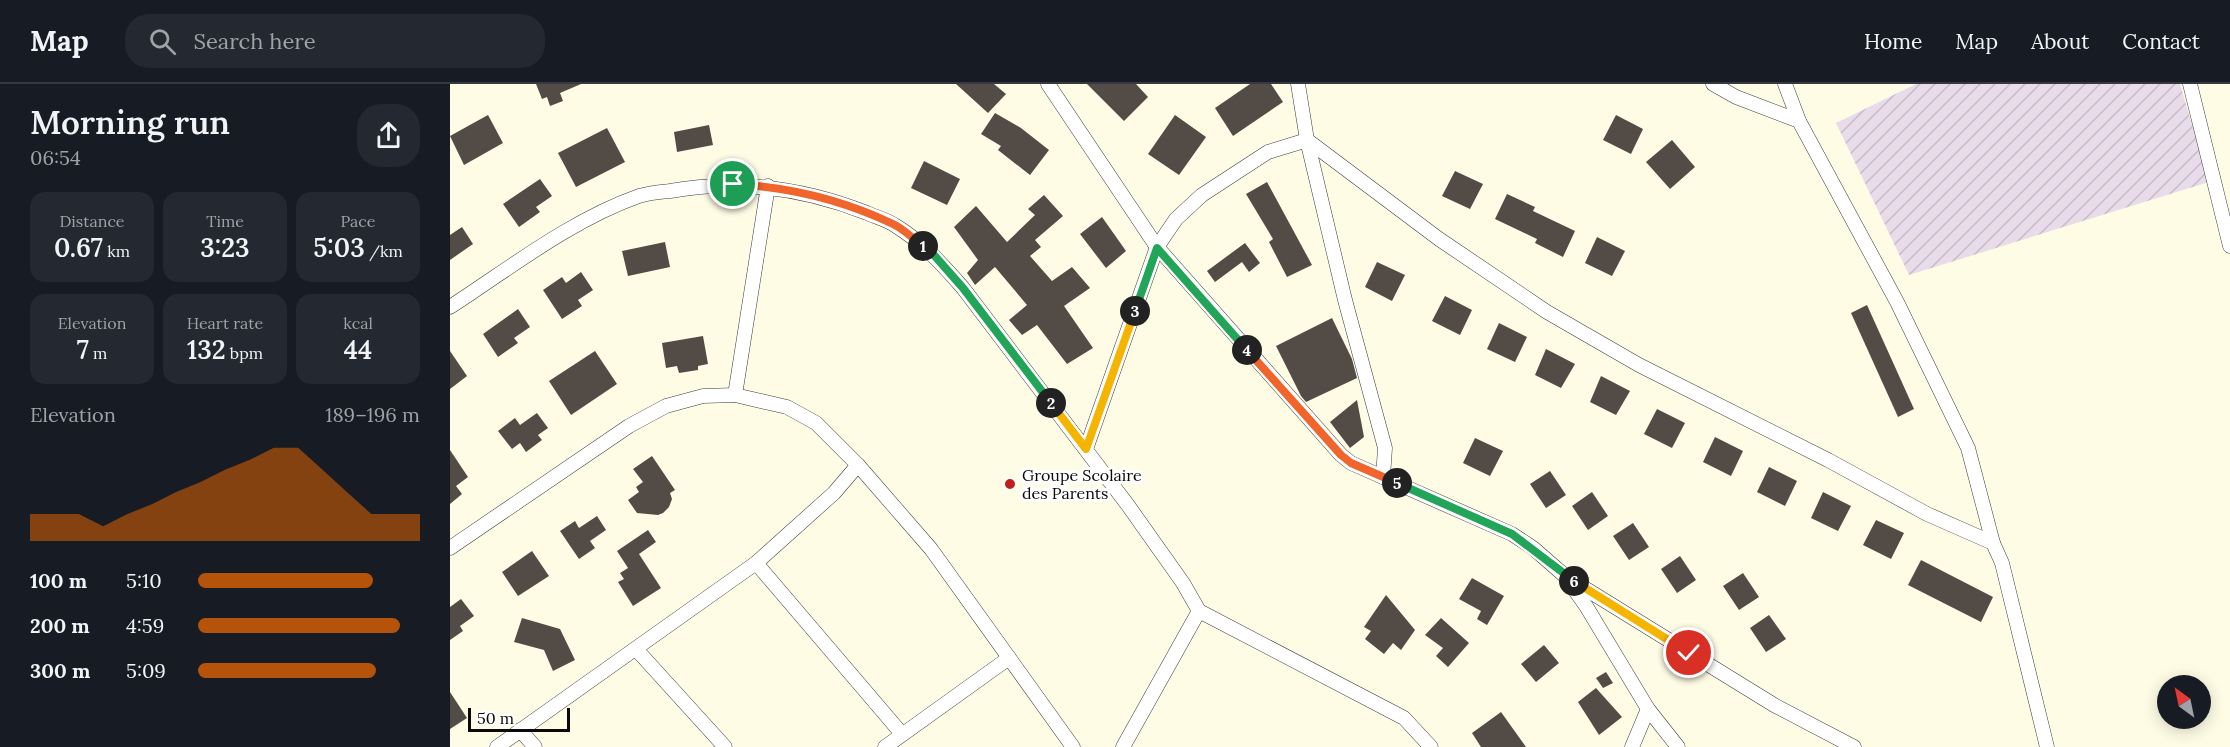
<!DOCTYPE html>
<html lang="en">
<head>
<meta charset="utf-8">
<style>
	:root { --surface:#171b24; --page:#242831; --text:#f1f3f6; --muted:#9ea1a6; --line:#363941; --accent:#b45309 }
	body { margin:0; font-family:Lora,serif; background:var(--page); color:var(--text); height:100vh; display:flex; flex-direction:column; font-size:22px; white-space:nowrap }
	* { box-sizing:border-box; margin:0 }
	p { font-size:20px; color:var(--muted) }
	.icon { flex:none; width:33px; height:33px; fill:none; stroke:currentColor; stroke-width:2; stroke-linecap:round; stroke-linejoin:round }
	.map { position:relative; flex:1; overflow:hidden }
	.drawer { display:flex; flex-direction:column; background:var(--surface); width:450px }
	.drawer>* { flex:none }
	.needle { width:39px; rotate:327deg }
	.fabs { position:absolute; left:1707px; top:591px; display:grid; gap:12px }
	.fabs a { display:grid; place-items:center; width:54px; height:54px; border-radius:50%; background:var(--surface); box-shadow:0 3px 15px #0003; font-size:30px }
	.scale { position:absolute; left:18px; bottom:15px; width:102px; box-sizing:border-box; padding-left:6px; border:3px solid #090909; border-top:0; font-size:16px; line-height:21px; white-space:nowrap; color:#090909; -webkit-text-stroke:4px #fff; paint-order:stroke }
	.pin { position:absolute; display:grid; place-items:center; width:51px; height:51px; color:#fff; margin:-26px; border:3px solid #fff; border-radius:50%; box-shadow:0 2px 6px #0007 }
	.km { position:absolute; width:30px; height:30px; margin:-15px; border-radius:50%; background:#222; color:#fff; font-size:16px; line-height:30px; text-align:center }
	.round { display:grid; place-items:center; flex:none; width:63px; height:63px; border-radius:24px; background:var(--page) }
	.summary { display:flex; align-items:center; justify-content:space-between; height:102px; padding:0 30px }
	h1 { font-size:33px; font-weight:600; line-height:45px }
	.figures { display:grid; grid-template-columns:repeat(3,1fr); gap:9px; height:102px; padding:6px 30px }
	.figures div { display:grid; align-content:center; border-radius:15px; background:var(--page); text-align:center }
	.figures b { font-size:26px; font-weight:600 }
	.figures small { font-size:16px; font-weight:400 }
	.figures p { font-size:16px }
	.chart { height:168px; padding:12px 30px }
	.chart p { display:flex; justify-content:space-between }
	.chart svg { width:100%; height:108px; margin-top:6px; fill:var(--accent); opacity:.7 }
	ul { padding:0 30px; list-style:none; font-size:20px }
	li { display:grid; grid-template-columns:96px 72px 1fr; align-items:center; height:45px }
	li i { height:15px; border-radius:8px; background:var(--accent) }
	header { display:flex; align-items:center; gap:36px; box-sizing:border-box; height:84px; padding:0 30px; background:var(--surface); border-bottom:2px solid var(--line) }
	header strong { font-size:28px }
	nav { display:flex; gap:33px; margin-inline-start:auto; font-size:21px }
	.search { width:420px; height:54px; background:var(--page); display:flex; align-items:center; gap:15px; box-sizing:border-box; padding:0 21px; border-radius:24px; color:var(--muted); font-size:22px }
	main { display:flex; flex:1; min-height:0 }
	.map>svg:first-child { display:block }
	.industrial { fill:url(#industrial-furrows) }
	.building { fill:#534b45 }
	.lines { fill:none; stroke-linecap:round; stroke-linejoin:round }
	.minor-casing { stroke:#3c3c3c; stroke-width:15 }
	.minor { stroke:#fff; stroke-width:14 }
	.split-1-casing { stroke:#fff; stroke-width:12 }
	.split-2-casing { stroke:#fff; stroke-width:12 }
	.split-3-casing { stroke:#fff; stroke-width:12 }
	.split-4-casing { stroke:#fff; stroke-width:12 }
	.split-5-casing { stroke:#fff; stroke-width:12 }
	.split-6-casing { stroke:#fff; stroke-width:12 }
	.split-7-casing { stroke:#fff; stroke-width:12 }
	.split-1 { stroke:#f0652b; stroke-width:8 }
	.split-2 { stroke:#22a559; stroke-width:8 }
	.split-3 { stroke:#f5b400; stroke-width:8 }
	.split-4 { stroke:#22a559; stroke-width:8 }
	.split-5 { stroke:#f0652b; stroke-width:8 }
	.split-6 { stroke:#22a559; stroke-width:8 }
	.split-7 { stroke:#f5b400; stroke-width:8 }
	.poi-dot { fill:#c0201b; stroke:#fff; stroke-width:2 }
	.labels { text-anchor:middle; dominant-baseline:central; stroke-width:6; stroke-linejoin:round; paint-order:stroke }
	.poi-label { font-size:16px; fill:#090909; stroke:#fff; text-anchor:start }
</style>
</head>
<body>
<header>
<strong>Map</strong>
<div class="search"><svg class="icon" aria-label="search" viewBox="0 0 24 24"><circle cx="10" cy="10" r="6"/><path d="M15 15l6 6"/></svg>Search here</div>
<nav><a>Home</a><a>Map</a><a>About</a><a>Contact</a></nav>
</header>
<main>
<section class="drawer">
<div class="summary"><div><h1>Morning run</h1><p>06:54</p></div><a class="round"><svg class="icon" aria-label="share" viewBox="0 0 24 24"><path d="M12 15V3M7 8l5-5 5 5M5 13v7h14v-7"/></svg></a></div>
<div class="figures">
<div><p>Distance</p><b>0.67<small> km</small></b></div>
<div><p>Time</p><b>3:23</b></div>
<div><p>Pace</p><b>5:03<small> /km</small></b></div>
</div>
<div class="figures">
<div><p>Elevation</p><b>7<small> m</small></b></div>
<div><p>Heart rate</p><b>132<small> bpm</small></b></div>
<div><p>kcal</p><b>44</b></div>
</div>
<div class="chart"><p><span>Elevation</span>189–196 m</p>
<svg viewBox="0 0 160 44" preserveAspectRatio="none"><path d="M0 44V33L10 33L20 33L30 38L40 33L50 29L60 24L70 20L80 15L90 11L100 6L110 6L120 15L130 24L140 33L150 33L160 33V44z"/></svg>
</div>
<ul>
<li><b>100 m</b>5:10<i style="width:79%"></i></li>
<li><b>200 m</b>4:59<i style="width:91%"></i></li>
<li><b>300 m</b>5:09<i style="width:80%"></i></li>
</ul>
</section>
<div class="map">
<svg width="1780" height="663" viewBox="0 0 1780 663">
	<defs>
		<pattern id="industrial-furrows" width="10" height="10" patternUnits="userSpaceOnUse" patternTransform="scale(1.5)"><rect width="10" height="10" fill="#e9dcea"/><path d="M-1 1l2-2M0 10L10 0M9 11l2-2" fill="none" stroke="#c6bbc7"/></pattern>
	</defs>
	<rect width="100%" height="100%" fill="#fffce6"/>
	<path class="industrial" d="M1466,0H1730L1759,98L1459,191L1386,39Z"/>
	<g class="building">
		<path d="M86,0H131L110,9L113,17L100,22L97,13L92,15Z"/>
		<path d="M506,0H544L556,10L538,29Z"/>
		<path d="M637,0H686L698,13L674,37Z"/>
		<path d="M800,0H821L833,18L783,52L765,24Z"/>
		<path d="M545,29L571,44L599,66L580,91L548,66L551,62L531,50Z"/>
		<path d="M38,31L53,59L14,81L0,52Z"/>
		<path d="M725,31L756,53L729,91L698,70Z"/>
		<path d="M1166,31L1193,45L1181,70L1153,56Z"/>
		<path d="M259,41L263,61L227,68L224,48Z"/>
		<path d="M157,44L175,78L126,103L108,69Z"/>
		<path d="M1222,56L1245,83L1220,105L1196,78Z"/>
		<path d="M474,77L510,95L497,121L461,104Z"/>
		<path d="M1005,87L1033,100L1020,125L992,112Z"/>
		<path d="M90,95L102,112L86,123L90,128L69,143L53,120Z"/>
		<path d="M817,98L862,181L837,193L819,158L823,155L796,110Z"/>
		<path d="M1057,110L1085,123L1083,127L1125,147L1113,173L1085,159L1087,155L1045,135Z"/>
		<path d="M594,111L613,132L585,156L591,163L580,172L602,197L622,183L640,204L614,222L643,264L617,280L587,241L572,251L559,236L577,221L545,183L525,201L517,189L528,176L504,143L526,122L557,158L585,131L578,125Z"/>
		<path d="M652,133L676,167L656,184L630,150Z"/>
		<path d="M12,143L23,160L0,176V151Z"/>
		<path d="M1147,153L1175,167L1162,192L1135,179Z"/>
		<path d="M215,158L220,183L178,192L172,167Z"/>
		<path d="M795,159L810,179L799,188L792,178L765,198L757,187Z"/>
		<path d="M927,178L955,191L942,217L915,203Z"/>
		<path d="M131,188L143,206L128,216L132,222L112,235L93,206L112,193L116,199Z"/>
		<path d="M995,212L1022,226L1010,251L982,237Z"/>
		<path d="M1417,221L1464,325L1448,333L1401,229Z"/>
		<path d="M68,225L80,243L64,254L68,259L48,273L33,250Z"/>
		<path d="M882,234L902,275L907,294L856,318L851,312L826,262Z"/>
		<path d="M1049,239L1077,253L1065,278L1037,265Z"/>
		<path d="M253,252L258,280L248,282V286L229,289L227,282L216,284L212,259Z"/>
		<path d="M1096,265L1125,280L1111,304L1085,291Z"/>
		<path d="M0,267L17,292L0,305Z"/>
		<path d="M145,267L167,300L121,331L99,297Z"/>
		<path d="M1151,292L1180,307L1166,331L1140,318Z"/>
		<path d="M907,316L914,353L900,364L880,338Z"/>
		<path d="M1207,325L1235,339L1222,364L1194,350Z"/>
		<path d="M87,329L98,344L88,351L92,356L76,368L70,359L62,365L48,347L65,334L70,341Z"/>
		<path d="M1265,353L1293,367L1281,392L1253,378Z"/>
		<path d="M1025,354L1053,367L1040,392L1013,379Z"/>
		<path d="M0,366L18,393L6,402L12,410L0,420Z"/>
		<path d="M202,372L225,406L220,409L222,415L219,423L213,429L208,431L187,429L178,416L189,408L186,403L193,398L183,385Z"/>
		<path d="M1319,383L1347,397L1335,422L1307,408Z"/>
		<path d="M1100,387L1116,411L1096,424L1080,400Z"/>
		<path d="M1142,408L1158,432L1138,446L1122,422Z"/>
		<path d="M1373,408L1401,422L1388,447L1361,434Z"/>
		<path d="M147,432L156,446L140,457L145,464L129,475L110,447L125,437L129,444Z"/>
		<path d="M1426,436L1454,449L1441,475L1413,461Z"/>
		<path d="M1183,439L1199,463L1179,476L1163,452Z"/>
		<path d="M198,446L206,458L189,470L211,504L183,522L168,498L174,495L170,489L178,484L167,467Z"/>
		<path d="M82,467L99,492L68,512L52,488Z"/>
		<path d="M1230,472L1246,496L1227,509L1211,485Z"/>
		<path d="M1471,476L1543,513L1531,538L1458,501Z"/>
		<path d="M1293,489L1309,513L1289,526L1273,502Z"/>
		<path d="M1022,494L1054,512L1037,541L1027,535L1031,527L1009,515Z"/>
		<path d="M936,511L965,546L951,566L943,559L934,570L915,555L921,547L914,543Z"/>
		<path d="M11,515L24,532L10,542L13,547L0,556V523Z"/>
		<path d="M1319,531L1336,555L1316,568L1300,544Z"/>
		<path d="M72,534L110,545L125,576L103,587L94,566L64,558Z"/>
		<path d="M991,534L1019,559L998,583L986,572L993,564L975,551Z"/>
		<path d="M1094,561L1109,579L1086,598L1071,580Z"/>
		<path d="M1156,588L1163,599L1153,604L1146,594Z"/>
		<path d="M1146,604L1172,633L1149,651L1128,618Z"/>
		<path d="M0,608L17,634L0,645Z"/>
		<path d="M1051,628L1076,663H1031L1022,649Z"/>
	</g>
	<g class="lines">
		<defs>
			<g id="minor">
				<path d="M598,0L707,163L891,371L901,379L1062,450L1083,464L1114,491L1136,522L1198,625L1182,663"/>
				<path d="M848,0L857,56L895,216L935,364L933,393"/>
				<path d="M1263,0L1286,13L1349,37"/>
				<path d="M1335,0L1349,37L1447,218L1518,364L1543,459L1552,479L1597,663"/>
				<path d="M1740,0L1780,162"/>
				<path d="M0,223C60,184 121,136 189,112C199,109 210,108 220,107C288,95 354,104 417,129C426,133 438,136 446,142C472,158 493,181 513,204L677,420L733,499L749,527L673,663"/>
				<path d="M285,311L318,102"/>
				<path d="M636,365L707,163L726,135L752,111L818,68L857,56L989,155L1097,228L1189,281L1378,376L1477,430L1543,459"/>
				<path d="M0,464L179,342L216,322L253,312L285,311L337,323L366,339L408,381L481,465L623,663"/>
				<path d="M306,479L452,650"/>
				<path d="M1118,494L1324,621L1404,663"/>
				<path d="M749,527L954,634L981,663"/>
				<path d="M186,565L275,663"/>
				<path d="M1198,625L1228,663"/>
				<path d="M70,646L85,663"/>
				<path d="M47,663L306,479L384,409L408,381"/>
				<path d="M435,663L559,574"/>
			</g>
		</defs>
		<use href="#minor" class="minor-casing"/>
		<use href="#minor" class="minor"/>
	</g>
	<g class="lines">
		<defs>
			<path id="split-1" d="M283,100C338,103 393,116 443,140C454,145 463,155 473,162"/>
			<path id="split-2" d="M473,162L484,171L513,204L601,319"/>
			<path id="split-3" d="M601,319L636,365L685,227"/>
			<path id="split-4" d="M685,227L707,164L797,266"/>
			<path id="split-5" d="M797,266L891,371L901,379L947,399"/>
			<path id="split-6" d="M947,399L1062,450L1124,497"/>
			<path id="split-7" d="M1124,497L1239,569"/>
		</defs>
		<use href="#split-1" class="split-1-casing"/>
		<use href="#split-2" class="split-2-casing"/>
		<use href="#split-3" class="split-3-casing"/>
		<use href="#split-4" class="split-4-casing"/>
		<use href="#split-5" class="split-5-casing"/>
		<use href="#split-6" class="split-6-casing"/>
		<use href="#split-7" class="split-7-casing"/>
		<use href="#split-1" class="split-1"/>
		<use href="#split-2" class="split-2"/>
		<use href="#split-3" class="split-3"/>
		<use href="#split-4" class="split-4"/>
		<use href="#split-5" class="split-5"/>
		<use href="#split-6" class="split-6"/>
		<use href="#split-7" class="split-7"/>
	</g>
	<circle class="poi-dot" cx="560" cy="400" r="6"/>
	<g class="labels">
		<g class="poi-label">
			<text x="572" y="391">Groupe Scolaire<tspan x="572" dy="18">des Parents</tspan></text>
		</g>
	</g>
</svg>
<div class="fabs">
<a><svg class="needle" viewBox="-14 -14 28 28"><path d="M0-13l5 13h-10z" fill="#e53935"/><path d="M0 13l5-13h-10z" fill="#9ea1a6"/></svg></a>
</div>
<div class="scale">50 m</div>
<div class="pin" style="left:283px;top:100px;background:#1e9e55"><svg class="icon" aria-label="arrive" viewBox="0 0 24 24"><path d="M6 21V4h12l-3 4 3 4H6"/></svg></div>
<div class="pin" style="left:1239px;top:569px;background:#d93025"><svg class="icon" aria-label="check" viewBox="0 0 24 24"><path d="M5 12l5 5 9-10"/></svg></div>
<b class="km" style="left:473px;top:162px">1</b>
<b class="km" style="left:601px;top:319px">2</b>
<b class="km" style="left:685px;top:227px">3</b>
<b class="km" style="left:797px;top:266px">4</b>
<b class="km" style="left:947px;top:399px">5</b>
<b class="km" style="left:1124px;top:497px">6</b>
</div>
</main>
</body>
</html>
